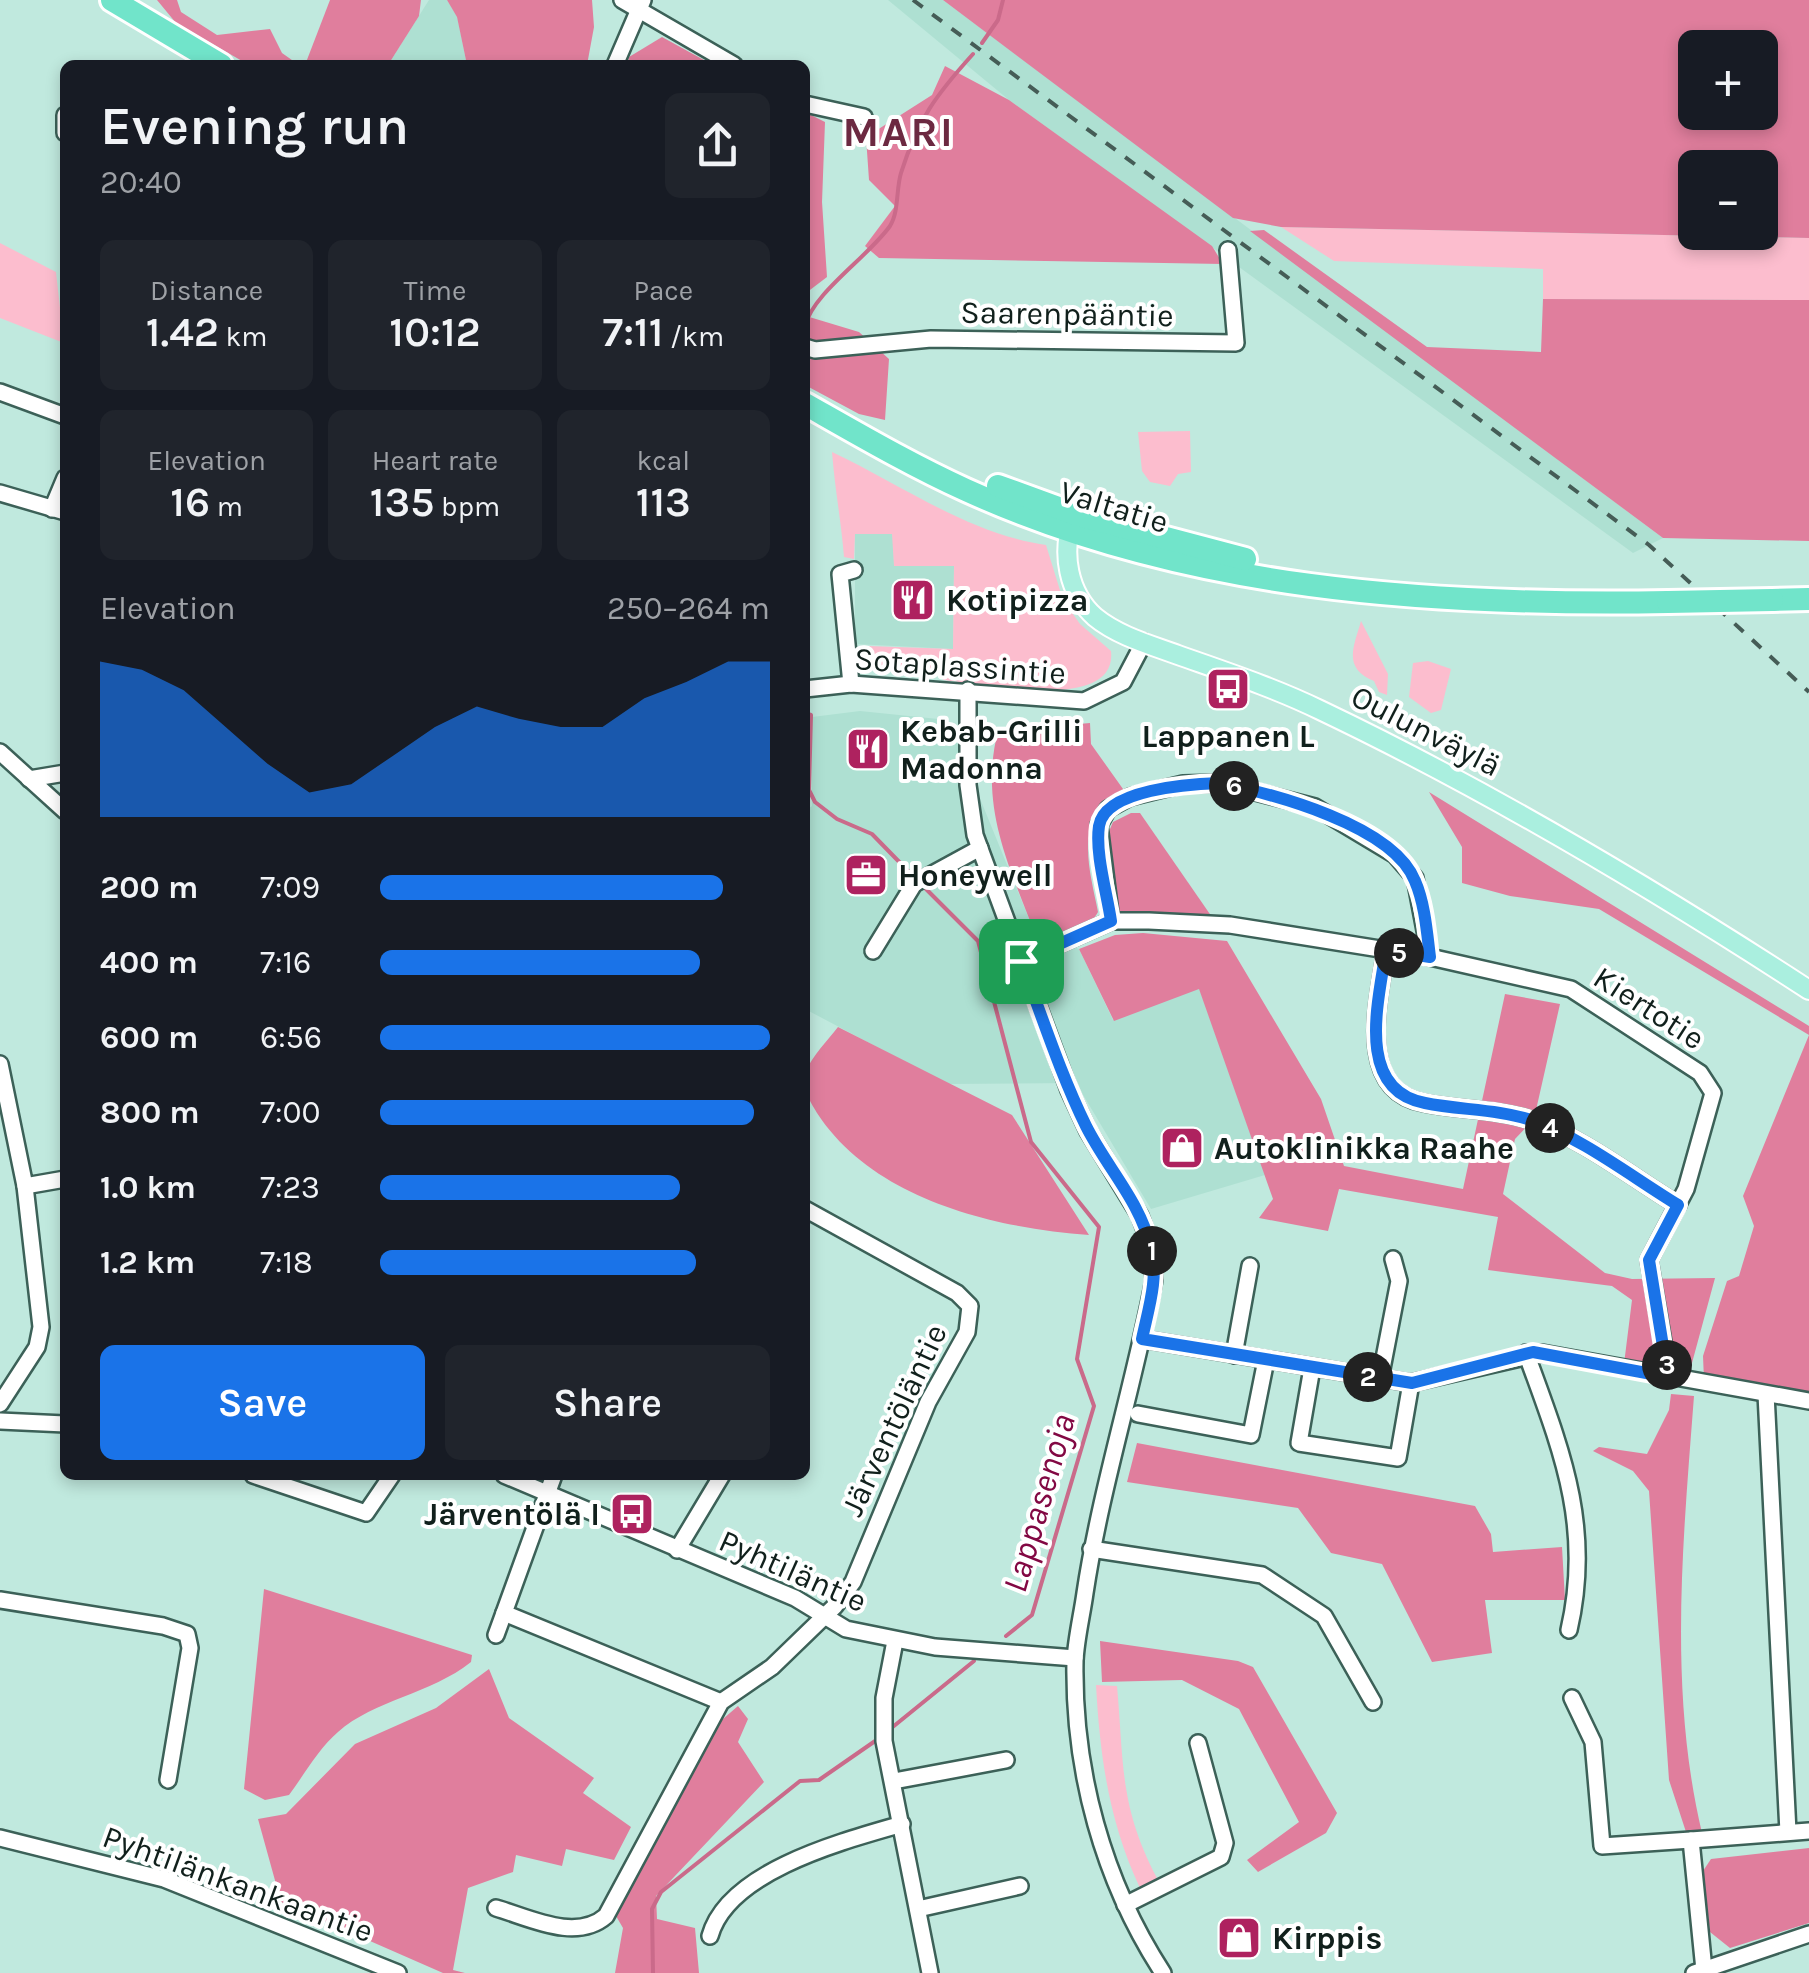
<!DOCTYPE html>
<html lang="en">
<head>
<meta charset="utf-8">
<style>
	:root { --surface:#171b24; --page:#20242c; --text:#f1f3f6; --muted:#9ea1a6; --accent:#1a73e8 }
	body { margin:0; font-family:Karla,sans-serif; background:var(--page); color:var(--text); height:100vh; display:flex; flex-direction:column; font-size:38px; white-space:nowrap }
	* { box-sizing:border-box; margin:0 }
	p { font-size:32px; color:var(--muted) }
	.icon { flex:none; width:55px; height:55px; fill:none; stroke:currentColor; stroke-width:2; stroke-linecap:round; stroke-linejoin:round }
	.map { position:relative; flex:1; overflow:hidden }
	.panel { position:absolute; left:60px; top:60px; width:750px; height:1420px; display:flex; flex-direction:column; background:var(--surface); border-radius:15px; box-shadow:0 5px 15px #0003 }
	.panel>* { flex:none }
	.tools { position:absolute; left:1678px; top:30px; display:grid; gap:20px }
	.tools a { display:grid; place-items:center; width:100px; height:100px; border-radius:15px; background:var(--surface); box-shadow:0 5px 15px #0003; font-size:50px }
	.pin { position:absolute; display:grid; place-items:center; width:85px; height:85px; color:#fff; margin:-42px; border-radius:20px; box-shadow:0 5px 15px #0006 }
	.km { position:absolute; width:50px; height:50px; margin:-25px; border-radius:50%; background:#222; color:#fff; font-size:28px; line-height:50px; text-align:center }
	.round { display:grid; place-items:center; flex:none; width:105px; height:105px; border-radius:15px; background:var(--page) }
	.summary { display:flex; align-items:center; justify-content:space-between; height:170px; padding:0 40px }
	h1 { font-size:55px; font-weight:600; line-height:75px }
	.stats { display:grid; grid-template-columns:repeat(3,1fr); gap:15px; height:170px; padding:10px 40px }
	.stats div { display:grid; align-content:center; border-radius:15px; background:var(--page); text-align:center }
	.stats b { font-size:42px; font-weight:600 }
	.stats small { font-size:28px; font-weight:400 }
	.stats p { font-size:28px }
	.chart { height:280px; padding:20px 40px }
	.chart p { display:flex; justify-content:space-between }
	.chart svg { width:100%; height:180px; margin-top:10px; fill:var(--accent); opacity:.7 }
	.button { display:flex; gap:20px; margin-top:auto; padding:20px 40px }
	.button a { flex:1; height:115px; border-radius:15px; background:var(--accent); color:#fff; font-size:40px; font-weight:600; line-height:115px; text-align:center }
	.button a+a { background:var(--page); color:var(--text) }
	ul { padding:0 40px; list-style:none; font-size:32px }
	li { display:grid; grid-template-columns:160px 120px 1fr; align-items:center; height:75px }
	li i { height:25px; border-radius:12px; background:var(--accent) }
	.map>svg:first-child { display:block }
	.built { fill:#aee0d2 }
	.green { fill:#fcbdce }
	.forest { fill:#e07e9d; fill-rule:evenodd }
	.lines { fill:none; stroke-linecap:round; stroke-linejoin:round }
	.stream { stroke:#ca6a8a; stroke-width:4 }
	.minor-casing { stroke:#3c6158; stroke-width:20 }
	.major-casing { stroke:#fff; stroke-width:22 }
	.highway-casing { stroke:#fff; stroke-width:28 }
	.minor { stroke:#fff; stroke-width:15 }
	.major { stroke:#aaefdf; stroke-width:18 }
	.highway { stroke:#71e4ca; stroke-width:22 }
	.rail { stroke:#455c56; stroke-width:4; stroke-dasharray:12 12; stroke-linecap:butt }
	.highway-bridge-casing { stroke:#fff; stroke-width:28; stroke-linecap:butt }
	.highway-bridge { stroke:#71e4ca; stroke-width:22 }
	.route-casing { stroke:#fff; stroke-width:20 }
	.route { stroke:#1a73e8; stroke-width:12 }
	.labels { text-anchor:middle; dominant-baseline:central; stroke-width:8; stroke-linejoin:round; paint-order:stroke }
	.street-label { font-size:32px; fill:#11201c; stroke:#fff }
	.poi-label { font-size:32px; font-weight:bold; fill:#11201c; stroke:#fff; text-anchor:start }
	.water-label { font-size:35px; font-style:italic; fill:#820843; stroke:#fff }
	.district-label { font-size:42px; font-weight:bold; letter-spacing:2.5px; fill:#6c2941; stroke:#fff }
</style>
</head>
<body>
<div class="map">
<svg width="1809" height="1973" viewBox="0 0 1809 1973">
	<rect width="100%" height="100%" fill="#c0e9de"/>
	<g class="built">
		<path d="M429,0H447L457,16L467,65H388Z"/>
		<path d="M888,0H943L1663,538L1633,553L1009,100Z"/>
		<path d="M855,534H893L894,565L954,566L953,649L855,644Z"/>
		<path d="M860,711L948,720L1034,931L1079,949L1113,1020L1199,988L1265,1175L1151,1209L1076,1083L947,1084L805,1009V811L812,806V717Z"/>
	</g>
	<g class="green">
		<path d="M1281,227L1809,238V300L1543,299V269L1334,261Z"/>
		<path d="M0,243L56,272L64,343L0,318Z"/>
		<path d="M1190,431L1191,472L1178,474L1170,486L1150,482L1142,471L1138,432Z"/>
		<path d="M832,452C902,485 969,534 1046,545L1063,600L1080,624L1111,651C1118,714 980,683 943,680L941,671L862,666L860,650L868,646L953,649L954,566H894L892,534H855L854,559L844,557C841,520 835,490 832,452Z"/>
		<path d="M1361,621L1388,674L1387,695L1379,692L1374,681C1342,668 1354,646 1361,621Z"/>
		<path d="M1428,661L1451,669L1441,710L1431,713L1409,697L1413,663Z"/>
		<path d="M1096,1685L1117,1686C1124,1763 1119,1806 1157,1878L1140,1888C1109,1822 1100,1757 1096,1685Z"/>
	</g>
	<g class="forest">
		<path d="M157,0H177L181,12L217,35L270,29L282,53L299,65H249L176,23Z"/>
		<path d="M330,0H421L419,16L388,65H305Z"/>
		<path d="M447,0H592L594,27L587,65H467L457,17Z"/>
		<path d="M943,0H1809V238L1281,227L1233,218ZM1695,48H1760V112H1695ZM1695,168H1760V232H1695Z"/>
		<path d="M662,37L713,65H627L629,57Z"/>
		<path d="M945,66L1009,100L1212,246L1223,264L879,258L865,246L895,206L869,180L866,137L932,95Z"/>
		<path d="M805,112L825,122L822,202L827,277L806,293V316L859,332L889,359L885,420L859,414L805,385Z"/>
		<path d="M1264,230L1427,347L1541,352L1543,299L1809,300V541L1663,538L1250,231Z"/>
		<path d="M1090,723L1091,744L1128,796C1071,812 1089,866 1098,912C1088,931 1054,944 1034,931C1008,864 979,804 998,731Z"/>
		<path d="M1429,792L1809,1026V1035L1599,909L1510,896L1462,883V847Z"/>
		<path d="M1131,813H1140L1214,920L1120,916L1107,836L1113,822Z"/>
		<path d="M1143,933L1227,941L1321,1099L1344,1166L1463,1189L1505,994L1560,1004L1534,1119L1515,1139L1503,1194L1605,1273L1632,1279L1715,1278L1689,1374L1624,1364L1632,1300L1612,1286L1488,1270L1498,1217L1339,1189L1328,1231L1259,1218L1273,1199L1199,989L1114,1021L1079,949L1115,935Z"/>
		<path d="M838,1027L1012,1115L1089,1235C993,1228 873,1199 817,1113C809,1100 800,1086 806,1071C812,1056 828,1040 838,1027Z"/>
		<path d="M1809,1035V1396L1704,1380L1703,1356L1727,1281L1739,1276L1754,1226L1743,1196Z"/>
		<path d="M1671,1394L1694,1396C1683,1541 1668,1690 1702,1833L1686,1832L1669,1780L1649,1491L1633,1471L1593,1451L1599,1447L1647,1454L1669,1410Z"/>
		<path d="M1137,1443L1475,1506L1491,1534L1493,1552L1562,1547L1565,1600H1485L1492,1653L1432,1662L1382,1564L1331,1553L1298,1508L1127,1482Z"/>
		<path d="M264,1589L472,1655L471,1662C431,1694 374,1700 338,1732C319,1748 304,1775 289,1795L265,1800L244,1789Z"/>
		<path d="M1100,1641L1238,1661L1253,1667L1337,1813L1326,1833L1258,1872L1247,1860L1299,1822L1239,1709L1182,1680L1102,1682Z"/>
		<path d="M489,1669L509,1718L594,1778L583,1793L631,1827L614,1860L566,1849L562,1866L516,1855L513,1872L468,1888L453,1970L465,1973H443L281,1902L258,1819L286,1814L355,1744L436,1708Z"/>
		<path d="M738,1706L748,1719L738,1742L764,1782L656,1896L657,1919L695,1928L699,1973H615L623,1928L616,1916L716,1725Z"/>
		<path d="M1809,1848V1923L1730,1948L1710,1932L1703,1871L1711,1859Z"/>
	</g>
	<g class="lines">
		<g class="stream">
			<path d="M982,43L998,20L1003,0"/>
			<path d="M805,326C813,293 868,257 890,226C899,212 896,189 901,173C918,119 936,95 973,54"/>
			<path d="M805,713L811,715L809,790L815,802L837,819L872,834L912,875"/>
			<path d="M926,889L978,941L1031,1142L1099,1227L1077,1359L1094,1406L1032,1615L1006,1636"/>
			<path d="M889,1730L974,1661"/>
			<path d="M653,1973L652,1909L661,1892L800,1781L819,1780L878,1739"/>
		</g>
		<defs>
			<g id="minor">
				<path d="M622,0L734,65"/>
				<path d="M615,65L643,0"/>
				<path d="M805,104L864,117"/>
				<path d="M65,115V133"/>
				<path d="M805,347L815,350L931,339L1236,343L1228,250"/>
				<path d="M0,392L65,416"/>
				<path d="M0,493L65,512"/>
				<path d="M52,509L65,478"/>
				<path d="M851,684L840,574L854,570"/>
				<path d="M805,689L851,684L1084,701L1123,682L1144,642"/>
				<path d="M968,690V785L975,835L1069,1090L1088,1131L1140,1216L1152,1249L1154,1280C1134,1385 1101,1487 1085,1593C1082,1615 1076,1639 1075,1661C1073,1771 1103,1881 1163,1973"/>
				<path d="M0,752L65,811"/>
				<path d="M29,779L65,773"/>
				<path d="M1111,921L1099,825L1108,809L1130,797L1183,784L1220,783L1315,807L1395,855L1415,878L1430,957"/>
				<path d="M1386,950C1379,999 1354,1090 1424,1103C1459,1110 1497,1109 1531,1120C1582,1138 1632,1177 1678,1205"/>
				<path d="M873,951L914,884L980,848"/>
				<path d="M1021,961L1111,921H1149L1230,925L1430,957L1571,989L1700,1073L1713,1093L1686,1189L1649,1260L1669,1377"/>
				<path d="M0,1064L25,1186L65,1179"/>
				<path d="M1142,1339L1411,1383L1542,1353L1809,1401"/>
				<path d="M1526,1353C1561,1449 1593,1526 1569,1630"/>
				<path d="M1234,1355L1250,1266"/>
				<path d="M1312,1368L1299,1443L1398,1458L1411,1383"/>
				<path d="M1380,1379L1399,1281L1393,1259"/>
				<path d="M1766,1394L1788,1832"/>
				<path d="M0,1404L37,1347L41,1327L25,1186"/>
				<path d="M1138,1414L1251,1435L1266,1360"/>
				<path d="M0,1421L65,1424"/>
				<path d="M253,1475L366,1513L392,1475"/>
				<path d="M504,1475L795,1598L846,1629L935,1647L1075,1658"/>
				<path d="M554,1475L504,1613L721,1702"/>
				<path d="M1091,1549L1262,1575L1324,1616L1373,1702"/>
				<path d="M677,1550L722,1475"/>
				<path d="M0,1600L163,1626L187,1634L190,1648L168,1780"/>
				<path d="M496,1635L504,1613"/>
				<path d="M895,1641L884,1698V1741L930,1973"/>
				<path d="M1572,1698L1593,1742L1602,1846L1691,1840L1704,1970"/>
				<path d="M894,1781L1006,1760"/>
				<path d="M0,1838L164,1879L398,1973"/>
				<path d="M1691,1840L1809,1831"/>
				<path d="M1125,1905L1221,1857L1225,1843L1198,1743"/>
				<path d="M496,1908C530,1918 576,1942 606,1916L721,1702L772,1667L835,1606L853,1582L928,1402L967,1332L970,1306L957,1293L805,1209"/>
				<path d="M918,1909L1020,1886"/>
				<path d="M710,1936C728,1871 843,1841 902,1824"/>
				<path d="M1694,1973L1809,1934"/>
			</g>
			<path id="major" d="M1073,519C1061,553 1068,593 1095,617C1118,636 1151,645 1178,655C1226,672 1275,688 1320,710C1490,791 1652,888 1809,990"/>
			<g id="highway">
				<path d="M112,0L221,65"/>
				<path d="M805,404C858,434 911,465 966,490C1185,590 1431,606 1668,602"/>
				<path d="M998,486L1075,514L1245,559"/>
				<path d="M1772,600L1809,599"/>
			</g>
		</defs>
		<use href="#minor" class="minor-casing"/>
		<use href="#major" class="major-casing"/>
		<use href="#highway" class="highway-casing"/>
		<use href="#minor" class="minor"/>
		<use href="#major" class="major"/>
		<use href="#highway" class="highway"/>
		<path class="rail" d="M913,0L1649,545L1809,692"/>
		<defs>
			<path id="highway-bridge" d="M1668,602L1772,600"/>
		</defs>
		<use href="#highway-bridge" class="highway-bridge-casing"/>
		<use href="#highway-bridge" class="highway-bridge"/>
	</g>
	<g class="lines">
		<defs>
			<path id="route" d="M1220,783C1273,794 1393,825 1415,881C1425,904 1427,933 1430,957L1386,950C1379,999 1354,1090 1425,1103C1459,1110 1497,1109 1531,1120C1582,1138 1632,1177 1678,1205L1649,1260L1668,1377L1533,1352L1412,1383L1142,1339C1148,1310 1159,1278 1151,1248C1140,1201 1107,1168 1086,1126C1060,1073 1042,1016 1021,961L1111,921C1107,893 1095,854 1099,826C1105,789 1190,784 1220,783Z"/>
		</defs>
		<use href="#route" class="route-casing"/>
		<use href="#route" class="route"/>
	</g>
	<defs>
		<symbol id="restaurant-square" viewBox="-11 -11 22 22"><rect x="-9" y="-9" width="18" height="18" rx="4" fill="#ae225f" stroke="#fff"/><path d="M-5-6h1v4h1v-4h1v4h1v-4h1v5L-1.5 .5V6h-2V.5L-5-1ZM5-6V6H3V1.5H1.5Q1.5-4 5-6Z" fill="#fff"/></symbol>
		<symbol id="bus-square" viewBox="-11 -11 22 22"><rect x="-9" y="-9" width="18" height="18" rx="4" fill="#ae225f" stroke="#fff"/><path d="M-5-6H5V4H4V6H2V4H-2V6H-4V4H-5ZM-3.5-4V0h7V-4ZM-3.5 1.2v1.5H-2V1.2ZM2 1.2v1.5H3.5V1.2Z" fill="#fff"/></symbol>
		<symbol id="office-square" viewBox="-11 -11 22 22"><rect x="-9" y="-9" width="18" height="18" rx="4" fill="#ae225f" stroke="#fff"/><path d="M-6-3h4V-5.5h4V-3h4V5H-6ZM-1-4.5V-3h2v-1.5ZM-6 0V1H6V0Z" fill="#fff"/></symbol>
		<symbol id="shop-square" viewBox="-11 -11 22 22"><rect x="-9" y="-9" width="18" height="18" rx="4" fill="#ae225f" stroke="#fff"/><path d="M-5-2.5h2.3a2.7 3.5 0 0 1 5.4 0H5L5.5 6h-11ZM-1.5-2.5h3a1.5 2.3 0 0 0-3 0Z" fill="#fff"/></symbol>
	</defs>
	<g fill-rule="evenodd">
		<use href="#restaurant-square" x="888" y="575" width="50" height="50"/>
		<use href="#bus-square" x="1203" y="664" width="50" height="50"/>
		<use href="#restaurant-square" x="843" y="724" width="50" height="50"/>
		<use href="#office-square" x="841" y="850" width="50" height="50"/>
		<use href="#shop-square" x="1157" y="1123" width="50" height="50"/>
		<use href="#bus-square" x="607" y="1489" width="50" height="50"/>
		<use href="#shop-square" x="1214" y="1913" width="50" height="50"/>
	</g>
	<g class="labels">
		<g class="street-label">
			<text transform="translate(1067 314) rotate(1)">Saarenpääntie</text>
			<text transform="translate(1114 507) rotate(17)">Valtatie</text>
			<text transform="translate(960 666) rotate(4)">Sotaplassintie</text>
			<text transform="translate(1426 731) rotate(27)">Oulunväylä</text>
			<text transform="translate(1649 1008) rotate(33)">Kiertotie</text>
			<text transform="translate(894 1420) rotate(-65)">Järventöläntie</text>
			<text transform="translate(793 1571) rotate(24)">Pyhtiläntie</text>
			<text transform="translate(238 1884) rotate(20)">Pyhtilänkankaantie</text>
		</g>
		<g class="poi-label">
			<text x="946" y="600">Kotipizza</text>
			<text x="900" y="731">Kebab-Grilli<tspan x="900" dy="37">Madonna</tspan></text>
			<text x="1228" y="736" text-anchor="middle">Lappanen L</text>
			<text x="898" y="875">Honeywell</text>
			<text x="1214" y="1148">Autoklinikka Raahe</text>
			<text x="600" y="1514" text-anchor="end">Järventölä I</text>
			<text x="1272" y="1938">Kirppis</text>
		</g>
		<g class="water-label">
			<text transform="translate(1039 1503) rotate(-74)">Lappasenoja</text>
		</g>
		<g class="district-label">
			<text x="899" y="132">MARI</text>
		</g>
	</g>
</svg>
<div class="tools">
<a>+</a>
<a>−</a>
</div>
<div class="pin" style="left:1021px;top:961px;background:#1e9e55"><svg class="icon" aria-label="arrive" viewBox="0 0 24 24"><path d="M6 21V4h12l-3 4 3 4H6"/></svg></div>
<b class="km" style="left:1152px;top:1251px">1</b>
<b class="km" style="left:1368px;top:1377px">2</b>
<b class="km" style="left:1667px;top:1365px">3</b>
<b class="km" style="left:1550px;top:1128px">4</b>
<b class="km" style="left:1399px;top:953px">5</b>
<b class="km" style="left:1234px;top:786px">6</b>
<section class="panel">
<div class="summary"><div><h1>Evening run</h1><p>20:40</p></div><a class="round"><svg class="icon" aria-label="share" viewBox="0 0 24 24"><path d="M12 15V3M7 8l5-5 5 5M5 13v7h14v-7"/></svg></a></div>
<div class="stats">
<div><p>Distance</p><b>1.42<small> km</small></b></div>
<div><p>Time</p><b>10:12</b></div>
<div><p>Pace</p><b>7:11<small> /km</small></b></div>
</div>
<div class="stats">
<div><p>Elevation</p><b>16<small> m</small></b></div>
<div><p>Heart rate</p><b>135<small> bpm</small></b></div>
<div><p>kcal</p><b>113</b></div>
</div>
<div class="chart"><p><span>Elevation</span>250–264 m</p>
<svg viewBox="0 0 160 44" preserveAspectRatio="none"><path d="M0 44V6L10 8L20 13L30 22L40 31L50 38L60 36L70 29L80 22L90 17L100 20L110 22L120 22L130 15L140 11L150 6L160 6V44z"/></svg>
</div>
<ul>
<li><b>200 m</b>7:09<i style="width:88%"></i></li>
<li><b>400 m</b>7:16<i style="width:82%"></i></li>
<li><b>600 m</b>6:56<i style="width:100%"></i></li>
<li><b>800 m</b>7:00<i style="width:96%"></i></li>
<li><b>1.0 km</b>7:23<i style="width:77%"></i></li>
<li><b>1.2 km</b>7:18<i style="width:81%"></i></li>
</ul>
<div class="button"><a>Save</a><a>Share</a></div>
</section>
</div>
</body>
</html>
